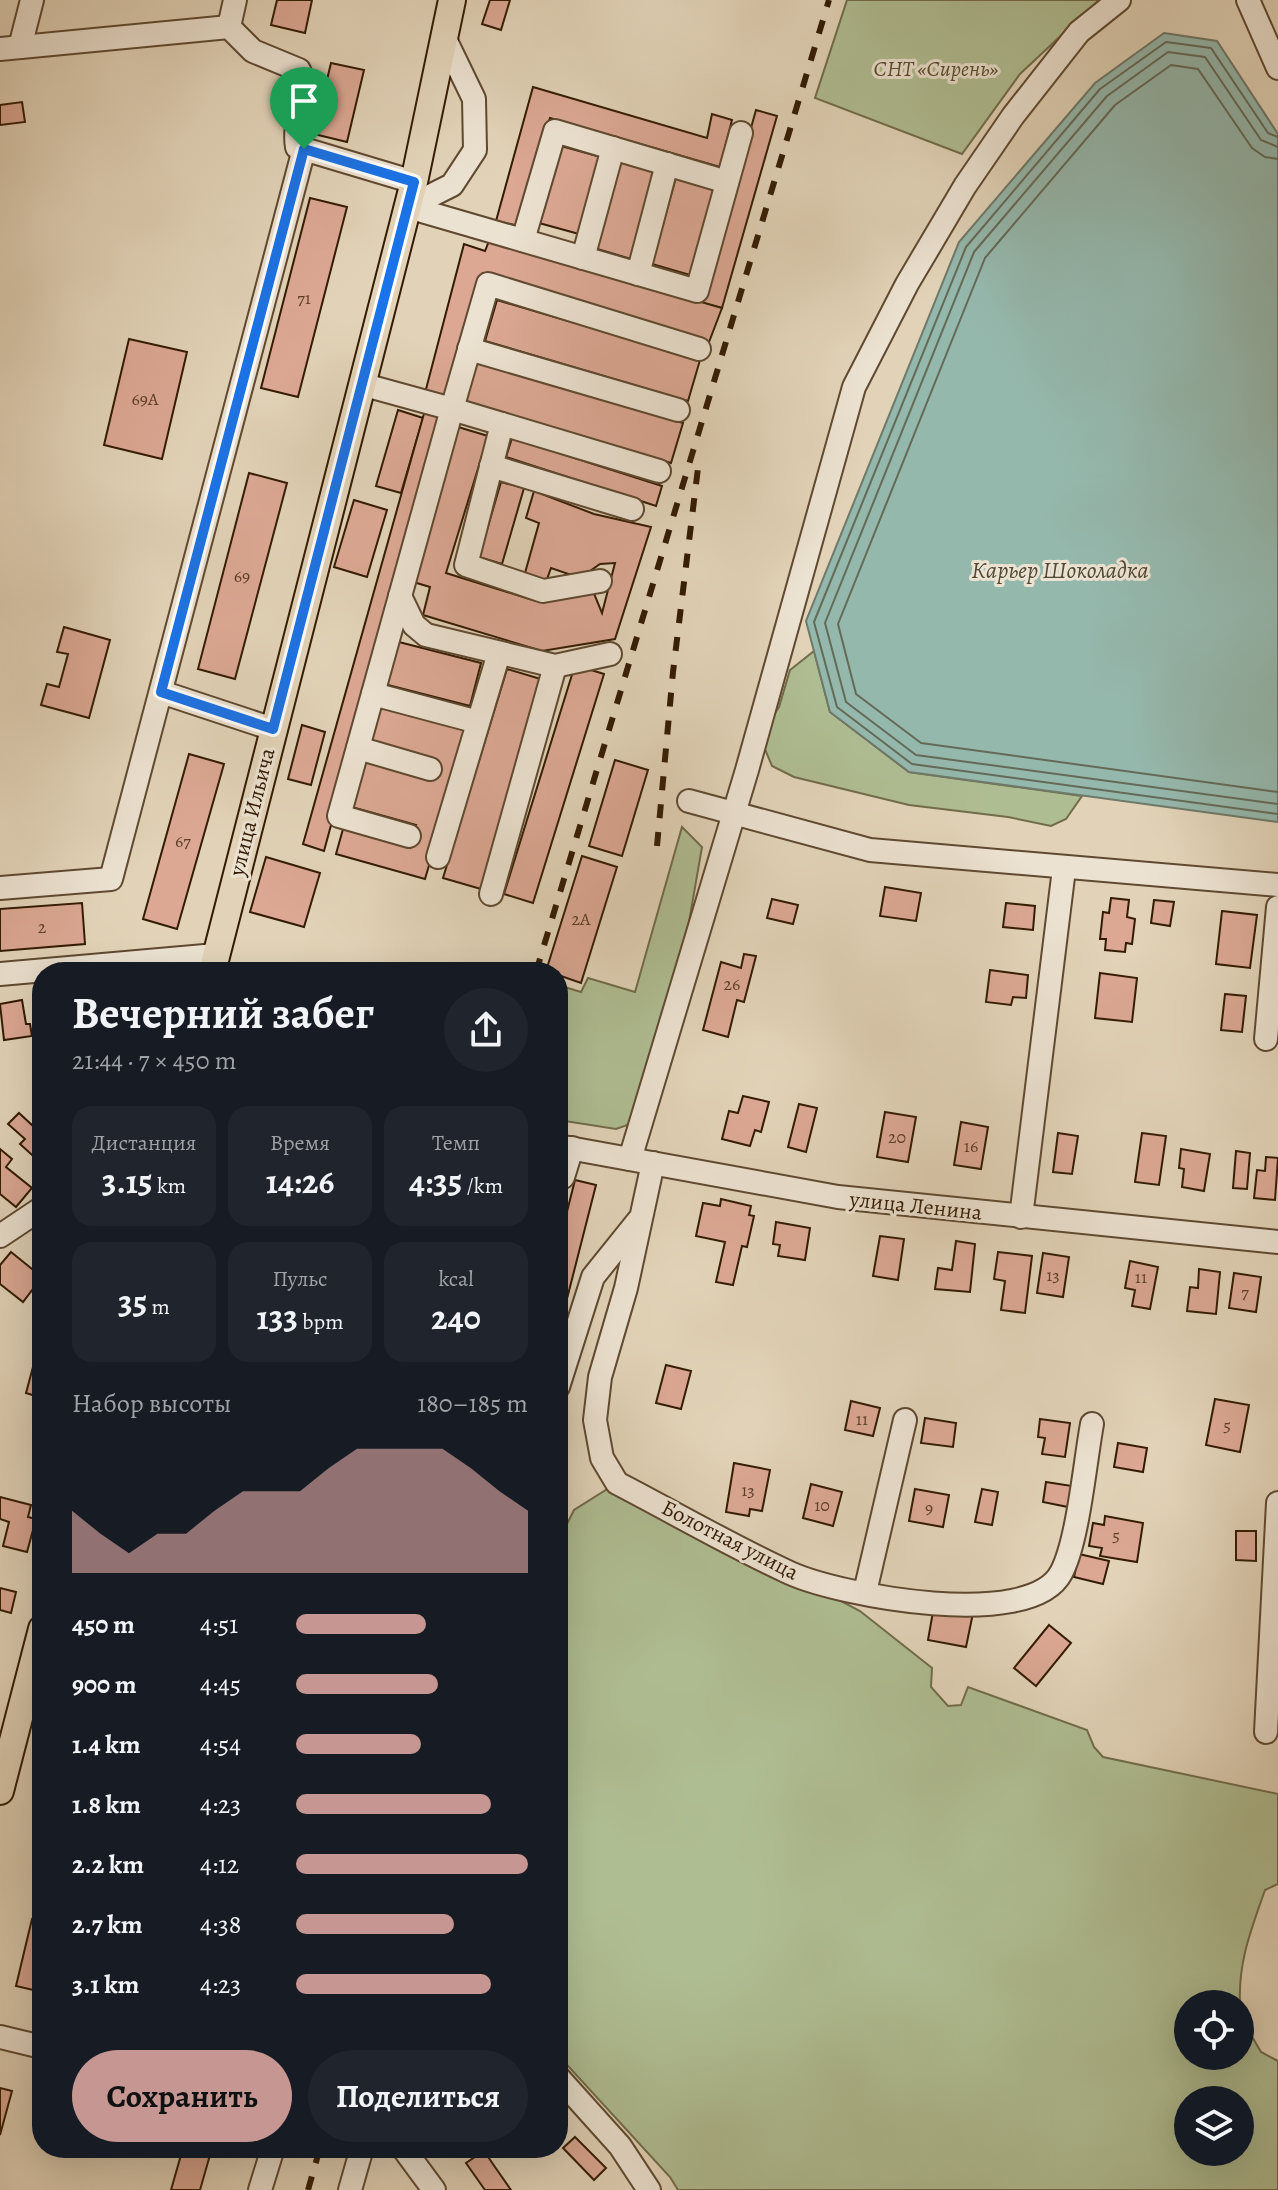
<!DOCTYPE html>
<html lang="ru">
<head>
<meta charset="utf-8">
<style>
	:root { --surface:#171b24; --page:#20242c; --text:#f1f3f6; --muted:#9ea1a6; --accent:#c59692 }
	body { margin:0; font-family:Alegreya,serif; background:var(--page); color:var(--text); height:100vh; display:flex; flex-direction:column; font-size:30px; white-space:nowrap }
	* { box-sizing:border-box; margin:0 }
	p { font-size:26px; color:var(--muted) }
	.icon { flex:none; width:44px; height:44px; fill:none; stroke:currentColor; stroke-width:2; stroke-linecap:round; stroke-linejoin:round }
	.map { position:relative; flex:1; overflow:hidden }
	.panel { position:absolute; left:32px; top:962px; width:536px; height:1196px; display:flex; flex-direction:column; background:var(--surface); border-radius:32px; box-shadow:0 8px 32px #0002 }
	.panel>* { flex:none }
	.fabs { position:absolute; left:1174px; top:1990px; display:grid; gap:16px }
	.fabs a { display:grid; place-items:center; width:80px; height:80px; border-radius:50%; background:var(--surface); box-shadow:0 8px 32px #0002; font-size:40px }
	.pin { position:absolute; display:grid; place-items:center; width:68px; height:68px; color:#fff; margin:-82px -34px; border-radius:50% 50% 50% 0; rotate:-45deg; box-shadow:0 0 8px #0007 }
	.pin .icon { rotate:45deg }
	.round { display:grid; place-items:center; flex:none; width:84px; height:84px; border-radius:42px; background:var(--page) }
	.headline { display:flex; align-items:center; justify-content:space-between; height:136px; padding:0 40px }
	h1 { font-size:44px; font-weight:600; line-height:60px }
	.stats { display:grid; grid-template-columns:repeat(3,1fr); gap:12px; height:136px; padding:8px 40px }
	.stats div { display:grid; align-content:center; border-radius:20px; background:var(--page); text-align:center }
	.stats b { font-size:34px; font-weight:600 }
	.stats small { font-size:22px; font-weight:400 }
	.stats p { font-size:22px }
	.chart { height:224px; padding:16px 40px }
	.chart p { display:flex; justify-content:space-between }
	.chart svg { width:100%; height:144px; margin-top:8px; fill:var(--accent); opacity:.7 }
	.action { display:flex; gap:16px; margin-top:auto; padding:16px 40px }
	.action a { flex:1; height:92px; border-radius:48px; background:var(--accent); color:#111; font-size:32px; font-weight:600; line-height:92px; text-align:center }
	.action a+a { background:var(--page); color:var(--text) }
	ul { padding:0 40px; list-style:none; font-size:26px }
	li { display:grid; grid-template-columns:128px 96px 1fr; align-items:center; height:60px }
	li i { height:20px; border-radius:10px; background:var(--accent) }
	.map>svg:first-child { display:block }
	.green { fill:#afbd92; stroke:#716c4a; stroke-width:2; fill-rule:evenodd }
	.water { fill:#95b8ad; stroke:#6e7969; stroke-width:2 }
	.lines { fill:none; stroke-linecap:round; stroke-linejoin:round }
	.shore { stroke:#646a58; stroke-width:2 }
	.building { fill:#dca894; stroke:#331b03; stroke-width:2 }
	.minor-casing { stroke:#5f4930; stroke-width:26 }
	.major-casing { stroke:#331b03; stroke-width:30 }
	.minor { stroke:#ece2d1; stroke-width:22 }
	.major { stroke:#e2d3b8; stroke-width:26 }
	.rail { stroke:#331b03; stroke-width:6; stroke-dasharray:14 14; stroke-linecap:butt }
	.route-casing { stroke:#fff; stroke-width:16 }
	.route { stroke:#1a73e8; stroke-width:10 }
	.labels { text-anchor:middle; dominant-baseline:central; stroke-width:6; stroke-linejoin:round; paint-order:stroke }
	.number-label { font-size:18px; fill:#5d3e27 }
	.park-label { font-size:22px; font-style:italic; fill:#584c2e; stroke:#ece2d1 }
	.street-label { font-size:22px; fill:#331b03; stroke:#ece2d1 }
	.water-label { font-size:24px; font-style:italic; fill:#504a36; stroke:#ece2d1 }
</style>
</head>
<body>
<div class="map">
<svg width="1278" height="2190" viewBox="0 0 1278 2190">
	<rect width="100%" height="100%" fill="#e2d3b8"/>
	<filter id="stains"><feTurbulence type="fractalNoise" baseFrequency=".0025" numOctaves="4"/><feColorMatrix values="0 0 0 0 .2 0 0 0 0 .09 0 0 0 0 .02 0 0 0 .5 -.17"/></filter>
	<radialGradient id="worn" r=".72"><stop offset=".6" stop-color="#630" stop-opacity="0"/><stop offset="1" stop-color="#630" stop-opacity=".3"/></radialGradient>
	<g class="green">
		<path d="M847,0H1099L1020,74L962,154L815,98Z"/>
		<path d="M814,651L830,712L909,772L1082,796L1066,819L1051,826L1008,817L909,805L794,777L772,766L764,747L768,723L779,707L790,670Z"/>
		<path d="M682,827L702,847L689,922L633,1123L616,1129L558,1120V985L581,992L588,978L635,992Z"/>
		<path d="M617,1483L860,1611L932,1668L931,1687L948,1706L961,1705L968,1687L1087,1730L1094,1747L1103,1757L1278,1794V1884L1265,1890C1251,1930 1238,1962 1240,2004H1188V2056H1240V2009V2016L1261,2052L1278,2061V2190H678L670,2177L558,2055V1542L574,1510ZM1188,2100H1240V2152H1188Z"/>
	</g>
	<path class="water" d="M1164,33L1217,41L1278,134V822L909,772L830,712L806,621L959,242L1095,83Z"/>
	<g class="lines">
		<g class="shore">
			<path d="M1278,137L1268,133L1211,48L1166,42L1100,89L966,247L814,622L837,707L912,764L1278,814"/>
			<path d="M1278,147L1261,140L1205,57L1168,52L1107,96L974,252L825,623L846,702L916,755L1278,804"/>
			<path d="M1278,159L1265,157L1252,148L1198,69L1171,65L1115,105L985,258L838,624L856,694L921,743L1278,792"/>
		</g>
	</g>
	<g class="building">
		<path d="M277,0H312L305,33L271,25Z"/>
		<path d="M490,0H510L501,30L482,24Z"/>
		<path d="M331,63L364,70L347,142L314,134Z"/>
		<path d="M533,87L707,138L712,114L732,120L720,167L550,118L519,226L496,221Z"/>
		<path d="M22,102L25,122L0,125V105Z"/>
		<path d="M756,110L777,116L722,308L702,303Z"/>
		<path d="M561,146L601,157L579,234L539,223Z"/>
		<path d="M620,160L657,171L631,259L594,248Z"/>
		<path d="M676,177L714,188L690,275L652,264Z"/>
		<path d="M310,198L347,207L298,397L261,388Z"/>
		<path d="M493,231L635,283L722,308L709,342L483,273L444,399L425,393L464,244L485,251Z"/>
		<path d="M497,300L700,360L688,401L485,341Z"/>
		<path d="M129,339L187,352L162,459L104,445Z"/>
		<path d="M477,362L683,423L671,463L465,401Z"/>
		<path d="M398,410L423,418L401,493L376,486Z"/>
		<path d="M425,410L442,416L324,851L303,844Z"/>
		<path d="M458,427L488,436L446,573L536,601L593,591L602,613L615,563L600,564L580,578L551,568L546,582L525,573L539,523L526,518L534,491L594,514L651,527L615,639L542,651L423,615L430,587L410,581Z"/>
		<path d="M512,438L662,486L656,506L506,457Z"/>
		<path d="M249,473L287,483L235,679L198,669Z"/>
		<path d="M501,482L524,488L502,564L479,557Z"/>
		<path d="M354,500L387,510L367,577L334,567Z"/>
		<path d="M64,627L110,640L89,718L41,705L47,684L59,687L68,654L57,652Z"/>
		<path d="M395,641L481,663L470,706L384,684Z"/>
		<path d="M575,665L604,674L533,903L504,894Z"/>
		<path d="M507,669L544,680L481,889L443,878Z"/>
		<path d="M378,703L469,729L425,879L336,854L343,829L410,848L416,825L348,806L362,761L427,780L431,764L366,745Z"/>
		<path d="M302,725L325,732L311,785L288,779Z"/>
		<path d="M189,754L224,764L177,929L143,919Z"/>
		<path d="M615,760L648,770L622,856L589,846Z"/>
		<path d="M582,856L617,867L581,983L558,975V972L546,971Z"/>
		<path d="M266,857L320,873L304,927L250,912Z"/>
		<path d="M885,887L921,893L916,921L880,916Z"/>
		<path d="M1111,898L1129,900L1127,917L1135,919L1132,944L1126,943L1125,952L1105,950L1106,939H1100L1103,912L1109,913Z"/>
		<path d="M772,899L798,905L793,924L767,918Z"/>
		<path d="M1154,900L1174,902L1170,926L1151,923Z"/>
		<path d="M82,903L85,944L0,951V909Z"/>
		<path d="M1006,903L1035,906L1033,930L1003,927Z"/>
		<path d="M1222,911L1257,915L1250,968L1216,964Z"/>
		<path d="M744,954L756,956L744,1002L737,1000L728,1037L703,1030L721,962L741,968Z"/>
		<path d="M990,970L1028,975L1026,998L1013,997L1011,1005L986,1002Z"/>
		<path d="M1100,973L1137,978L1132,1022L1095,1018Z"/>
		<path d="M1225,994L1246,996L1242,1032L1221,1030Z"/>
		<path d="M22,1000L26,1024H30L32,1036L4,1040L0,1004Z"/>
		<path d="M743,1096L769,1102L761,1132L755,1130L750,1146L722,1139L729,1111L738,1113Z"/>
		<path d="M799,1104L817,1108L806,1152L788,1147Z"/>
		<path d="M885,1112L916,1117L908,1162L877,1157Z"/>
		<path d="M19,1113L32,1125L42,1115V1164L20,1144L25,1139L8,1124Z"/>
		<path d="M961,1122L988,1127L981,1169L954,1165Z"/>
		<path d="M1058,1133L1078,1136L1072,1174L1053,1172Z"/>
		<path d="M1142,1133L1166,1136L1159,1185L1135,1182Z"/>
		<path d="M0,1149L12,1159L6,1167L32,1188L16,1207L0,1194Z"/>
		<path d="M1181,1149L1210,1154L1204,1191L1182,1187L1184,1169L1179,1168Z"/>
		<path d="M1236,1151L1250,1153L1247,1189L1233,1188Z"/>
		<path d="M1266,1157L1278,1158L1275,1200L1254,1198L1257,1170L1265,1171Z"/>
		<path d="M575,1180L596,1185L558,1334V1247Z"/>
		<path d="M721,1199L751,1206L749,1215L754,1216L747,1247L742,1246L733,1285L716,1282L725,1242L696,1236L703,1203L720,1206Z"/>
		<path d="M776,1222L810,1228L805,1260L778,1256L780,1245L773,1244Z"/>
		<path d="M880,1236L904,1239L898,1280L873,1276Z"/>
		<path d="M956,1241L975,1244L970,1292L935,1289L938,1268L952,1270Z"/>
		<path d="M11,1252L42,1277L23,1302L0,1284V1265Z"/>
		<path d="M998,1252L1032,1256L1025,1313L1001,1310L1005,1281L994,1279Z"/>
		<path d="M1043,1253L1069,1257L1063,1297L1037,1293Z"/>
		<path d="M1130,1261L1158,1267L1150,1309L1132,1306L1135,1290L1125,1288Z"/>
		<path d="M1199,1269L1220,1272L1216,1314L1187,1311L1190,1287L1198,1288Z"/>
		<path d="M1234,1273L1261,1277L1256,1312L1229,1308Z"/>
		<path d="M666,1365L691,1371L681,1409L656,1403Z"/>
		<path d="M33,1367L42,1369V1398L26,1393Z"/>
		<path d="M1215,1399L1249,1405L1240,1452L1206,1445Z"/>
		<path d="M851,1401L880,1408L873,1436L845,1430Z"/>
		<path d="M925,1418L956,1423L953,1447L921,1443Z"/>
		<path d="M1040,1419L1070,1423L1065,1457L1042,1454L1045,1438L1038,1437Z"/>
		<path d="M1118,1443L1147,1448L1143,1472L1114,1467Z"/>
		<path d="M734,1463L770,1470L762,1511L750,1509L749,1516L726,1512Z"/>
		<path d="M1046,1482L1072,1486L1068,1507L1043,1502Z"/>
		<path d="M811,1484L842,1492L833,1526L803,1518Z"/>
		<path d="M915,1489L949,1495L943,1527L909,1521Z"/>
		<path d="M982,1489L998,1492L992,1525L975,1522Z"/>
		<path d="M0,1497L31,1505L28,1517L36,1519L27,1552L3,1546L9,1522L0,1519Z"/>
		<path d="M1105,1516L1143,1523L1137,1562L1100,1556L1102,1548L1089,1546L1093,1523L1104,1525Z"/>
		<path d="M1236,1531H1256V1561L1236,1560Z"/>
		<path d="M1079,1554L1109,1561L1103,1584L1074,1577Z"/>
		<path d="M0,1588L16,1592L11,1613L0,1610Z"/>
		<path d="M934,1606L973,1613L966,1647L928,1640Z"/>
		<path d="M1049,1625L1071,1643L1036,1686L1014,1668Z"/>
		<path d="M32,1919L42,1921V1992L16,1986Z"/>
		<path d="M0,2088L12,2091L0,2135Z"/>
		<path d="M575,2137L606,2168L594,2180L563,2148Z"/>
		<path d="M183,2148H212L200,2190H171Z"/>
		<path d="M484,2151L495,2167L511,2190H485L466,2163Z"/>
	</g>
	<g class="lines">
		<defs>
			<g id="minor">
				<path d="M1248,0L1278,68"/>
				<path d="M229,27L235,0"/>
				<path d="M20,47L32,0"/>
				<path d="M0,49L229,27L253,51L299,70C311,96 292,119 297,147L414,182"/>
				<path d="M408,207L697,291L741,133"/>
				<path d="M408,207L452,185L475,150L474,99L444,37"/>
				<path d="M523,240L555,131L727,182"/>
				<path d="M583,258L613,148"/>
				<path d="M638,274L667,164"/>
				<path d="M469,349L678,410"/>
				<path d="M361,384L452,409L339,816L409,836"/>
				<path d="M502,424L466,565L543,591L600,581"/>
				<path d="M491,466L632,509"/>
				<path d="M659,471L452,409L488,284L699,349"/>
				<path d="M400,596L414,625L426,635L555,666L610,654"/>
				<path d="M161,692L273,729"/>
				<path d="M373,694L478,722"/>
				<path d="M358,748L430,769"/>
				<path d="M689,801L870,850L1278,885"/>
				<path d="M438,857L499,653"/>
				<path d="M0,888L111,879L304,149"/>
				<path d="M491,894L555,666"/>
				<path d="M0,974L216,955"/>
				<path d="M1266,1039L1278,907"/>
				<path d="M558,1146L838,1197L1278,1242"/>
				<path d="M630,1159L747,770L854,387L907,284L965,186L1013,116L1079,32L1119,0"/>
				<path d="M653,1163L626,1288L600,1377L595,1420L602,1458L617,1483C675,1513 731,1546 790,1573C841,1596 1030,1631 1061,1573C1078,1542 1085,1462 1092,1424"/>
				<path d="M563,1177L572,1148"/>
				<path d="M1021,1217L1064,869"/>
				<path d="M0,1236L42,1208"/>
				<path d="M558,1387L593,1277L638,1221"/>
				<path d="M865,1592L905,1420"/>
				<path d="M1266,1732L1278,1503"/>
				<path d="M0,2037L42,2047"/>
				<path d="M558,2077L620,2146L649,2190"/>
				<path d="M403,2148L434,2190"/>
				<path d="M260,2190L273,2148"/>
				<path d="M350,2190L362,2148"/>
			</g>
			<g id="major">
				<path d="M212,972L414,182L452,0"/>
				<path d="M0,1791L42,1629"/>
			</g>
		</defs>
		<use href="#minor" class="minor-casing"/>
		<use href="#major" class="major-casing"/>
		<use href="#minor" class="minor"/>
		<use href="#major" class="major"/>
		<g class="rail">
			<path d="M657,846L673,672L698,468"/>
			<path d="M536,972L829,0"/>
			<path d="M308,2190L320,2148"/>
		</g>
	</g>
	<g class="lines">
		<defs>
			<path id="route" d="M304,149L414,182L273,729L161,692Z"/>
		</defs>
		<use href="#route" class="route-casing"/>
		<use href="#route" class="route"/>
	</g>
	<g class="labels">
		<g class="number-label">
			<text x="304" y="298">71</text>
			<text x="145" y="399">69А</text>
			<text x="242" y="576">69</text>
			<text x="183" y="841">67</text>
			<text x="581" y="919">2А</text>
			<text x="42" y="927">2</text>
			<text x="732" y="984">26</text>
			<text x="897" y="1137">20</text>
			<text x="971" y="1146">16</text>
			<text x="1053" y="1275">13</text>
			<text x="1141" y="1277">11</text>
			<text x="1245" y="1292">7</text>
			<text x="862" y="1419">11</text>
			<text x="1227" y="1425">5</text>
			<text x="748" y="1490">13</text>
			<text x="822" y="1505">10</text>
			<text x="929" y="1508">9</text>
			<text x="1116" y="1535">5</text>
		</g>
		<g class="park-label">
			<text x="936" y="69">СНТ «Сирень»</text>
		</g>
		<g class="street-label">
			<text transform="translate(252 812) rotate(-76)">улица Ильича</text>
			<text transform="translate(916 1206) rotate(6)">улица Ленина</text>
			<text transform="translate(730 1540) rotate(27)">Болотная улица</text>
		</g>
		<g class="water-label">
			<text x="1060" y="570">Карьер Шоколадка</text>
		</g>
	</g>
	<rect width="100%" height="100%" filter="url(#stains)"/>
	<rect width="100%" height="100%" fill="url(#worn)"/>
</svg>
<div class="fabs">
<a><svg class="icon" aria-label="locate" viewBox="0 0 24 24"><circle cx="12" cy="12" r="6"/><path d="M12 2v4M12 18v4M2 12h4M18 12h4"/></svg></a>
<a><svg class="icon" aria-label="layers" viewBox="0 0 24 24"><path d="M12 4l9 5-9 5-9-5zM3 14l9 5 9-5"/></svg></a>
</div>
<div class="pin" style="left:304px;top:149px;background:#1e9e55"><svg class="icon" aria-label="arrive" viewBox="0 0 24 24"><path d="M6 21V4h12l-3 4 3 4H6"/></svg></div>
<section class="panel">
<div class="headline"><div><h1>Вечерний забег</h1><p>21:44 · 7 × 450 m</p></div><a class="round"><svg class="icon" aria-label="share" viewBox="0 0 24 24"><path d="M12 15V3M7 8l5-5 5 5M5 13v7h14v-7"/></svg></a></div>
<div class="stats">
<div><p>Дистанция</p><b>3.15<small> km</small></b></div>
<div><p>Время</p><b>14:26</b></div>
<div><p>Темп</p><b>4:35<small> /km</small></b></div>
</div>
<div class="stats">
<div><b>35<small> m</small></b></div>
<div><p>Пульс</p><b>133<small> bpm</small></b></div>
<div><p>kcal</p><b>240</b></div>
</div>
<div class="chart"><p><span>Набор высоты</span>180–185 m</p>
<svg viewBox="0 0 160 44" preserveAspectRatio="none"><path d="M0 44V25L10 32L20 38L30 32L40 32L50 25L60 19L70 19L80 19L90 12L100 6L110 6L120 6L130 6L140 12L150 19L160 25V44z"/></svg>
</div>
<ul>
<li><b>450 m</b>4:51<i style="width:56%"></i></li>
<li><b>900 m</b>4:45<i style="width:61%"></i></li>
<li><b>1.4 km</b>4:54<i style="width:54%"></i></li>
<li><b>1.8 km</b>4:23<i style="width:84%"></i></li>
<li><b>2.2 km</b>4:12<i style="width:100%"></i></li>
<li><b>2.7 km</b>4:38<i style="width:68%"></i></li>
<li><b>3.1 km</b>4:23<i style="width:84%"></i></li>
</ul>
<div class="action"><a>Сохранить</a><a>Поделиться</a></div>
</section>
</div>
</body>
</html>
